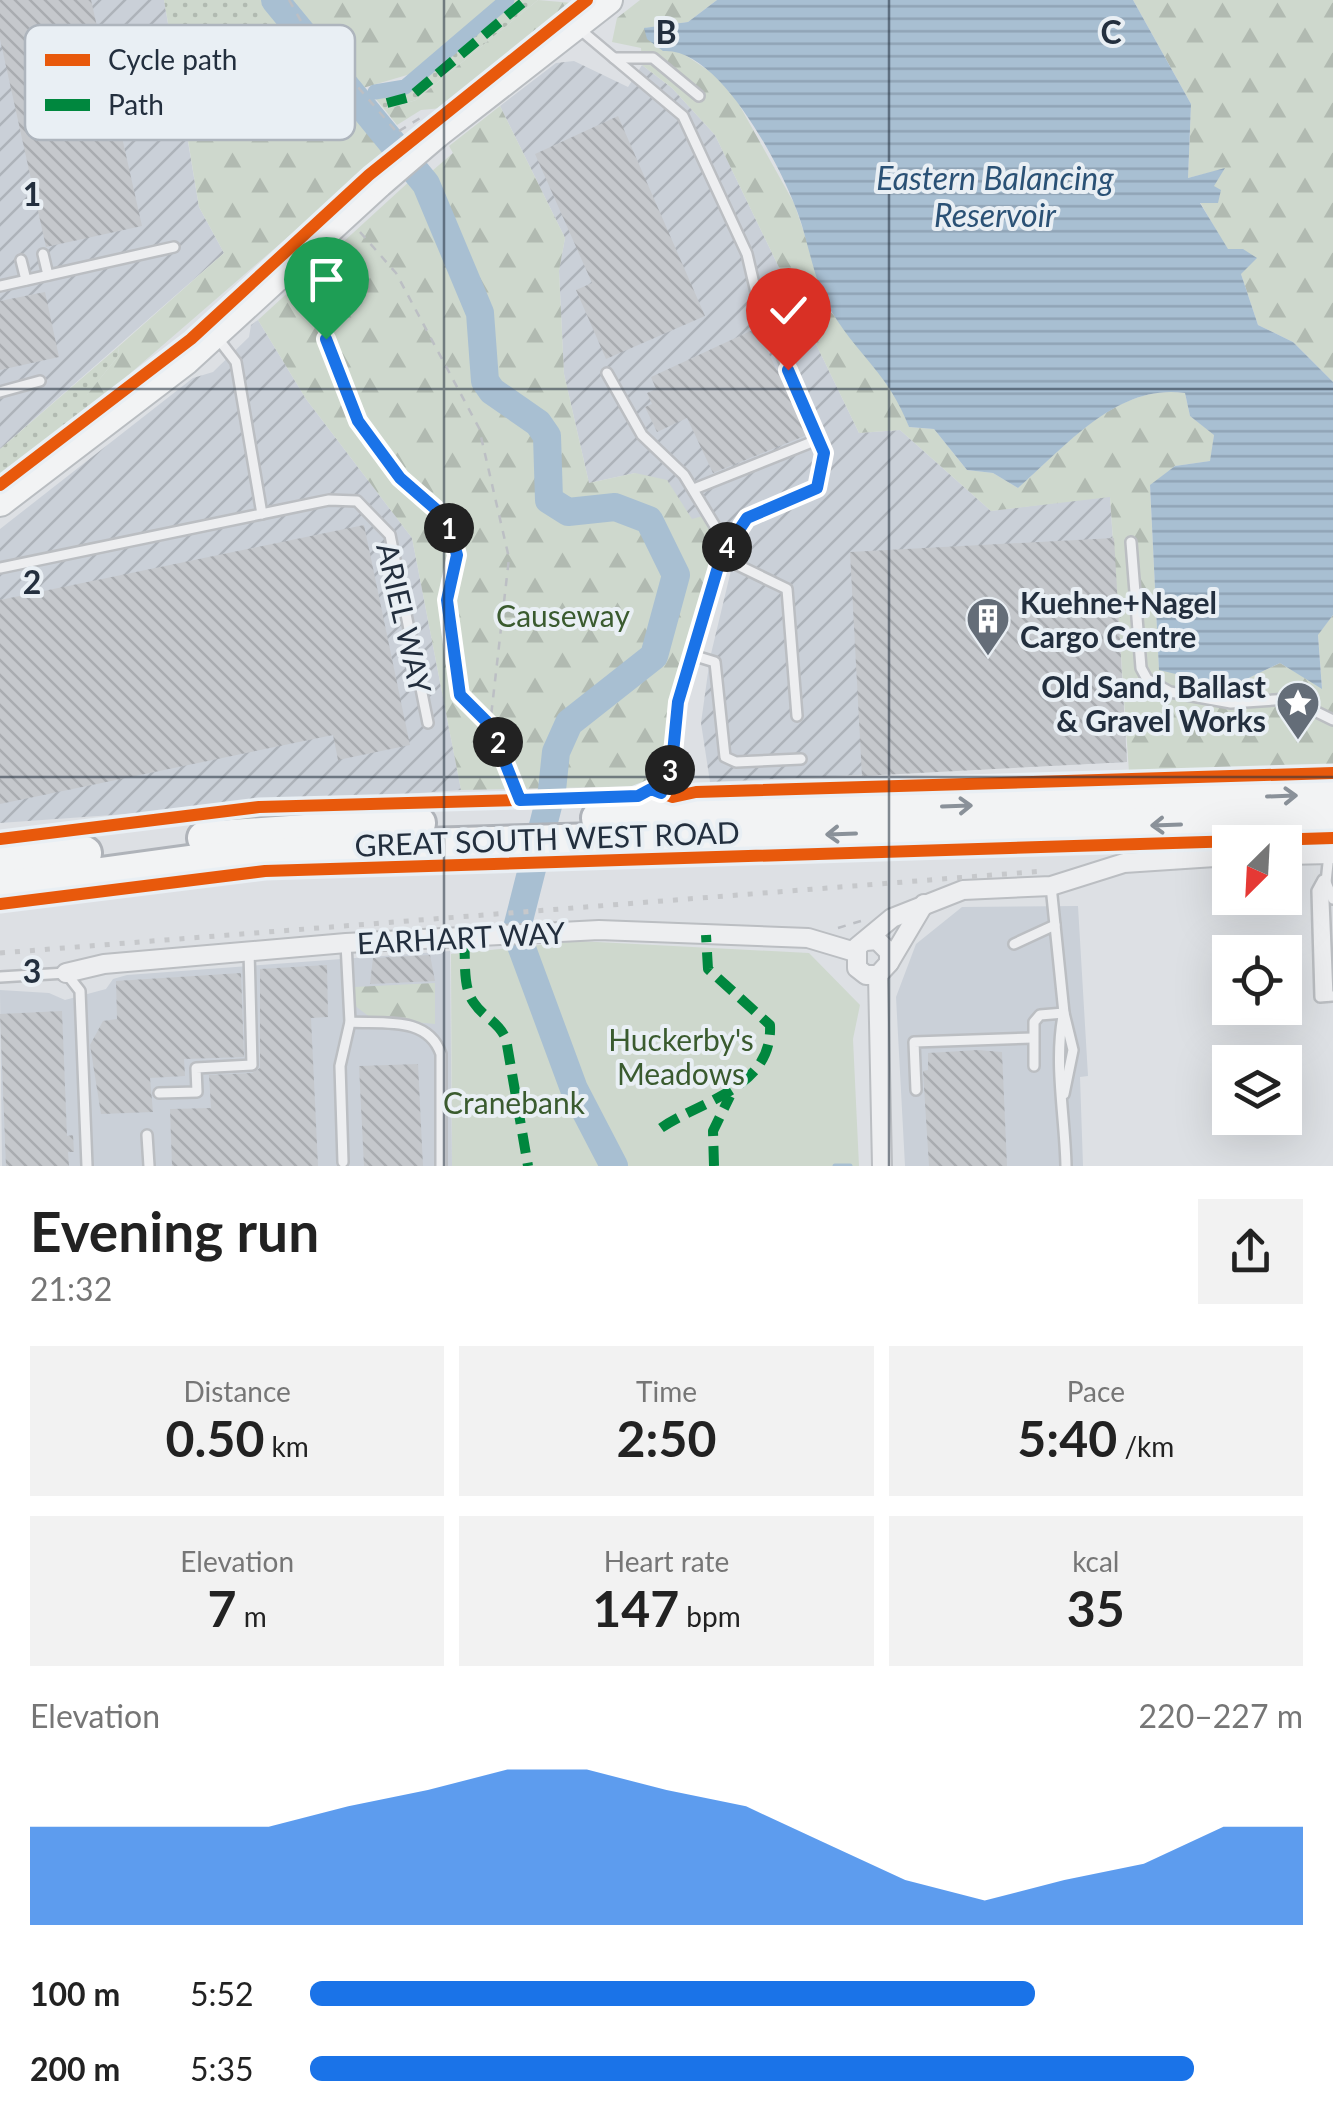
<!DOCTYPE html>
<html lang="en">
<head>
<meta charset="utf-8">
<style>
	:root { --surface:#fff; --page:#f2f2f2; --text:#222; --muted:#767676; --accent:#1a73e8 }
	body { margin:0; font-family:Lato,sans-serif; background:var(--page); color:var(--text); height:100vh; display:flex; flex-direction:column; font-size:38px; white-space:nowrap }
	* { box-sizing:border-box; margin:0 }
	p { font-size:32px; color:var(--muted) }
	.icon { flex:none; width:55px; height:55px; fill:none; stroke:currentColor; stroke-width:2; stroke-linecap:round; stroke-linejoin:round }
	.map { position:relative; height:1166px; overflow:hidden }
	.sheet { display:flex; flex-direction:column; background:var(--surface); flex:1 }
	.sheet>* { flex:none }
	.needle { width:65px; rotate:204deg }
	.controls { position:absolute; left:1212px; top:825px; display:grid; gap:20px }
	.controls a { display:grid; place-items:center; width:90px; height:90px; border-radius:0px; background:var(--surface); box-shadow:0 10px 40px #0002; font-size:50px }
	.pin { position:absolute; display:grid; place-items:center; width:85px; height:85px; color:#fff; margin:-102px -42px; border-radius:50% 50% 50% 0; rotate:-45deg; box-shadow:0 0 10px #0007 }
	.pin .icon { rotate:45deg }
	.km { position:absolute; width:50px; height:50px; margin:-25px; border-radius:50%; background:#222; color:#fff; font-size:28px; line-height:50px; text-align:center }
	.round { display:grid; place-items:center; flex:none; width:105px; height:105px; border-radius:0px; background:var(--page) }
	.overview { display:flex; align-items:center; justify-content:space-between; height:170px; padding:0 30px }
	h1 { font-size:55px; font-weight:700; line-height:75px }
	.figures { display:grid; grid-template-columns:repeat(3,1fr); gap:15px; height:170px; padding:10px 30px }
	.figures div { display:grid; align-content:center; border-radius:0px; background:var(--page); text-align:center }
	.figures b { font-size:50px; font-weight:700 }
	.figures small { font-size:28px; font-weight:400 }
	.figures p { font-size:28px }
	.chart { height:280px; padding:20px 30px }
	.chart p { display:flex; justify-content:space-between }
	.chart svg { width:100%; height:180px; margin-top:10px; fill:var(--accent); opacity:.7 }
	ul { padding:0 30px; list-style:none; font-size:32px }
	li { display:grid; grid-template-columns:160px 120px 1fr; align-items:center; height:75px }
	li i { height:25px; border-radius:12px; background:var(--accent) }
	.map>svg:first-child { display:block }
	.built { fill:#cad0d8 }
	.industrial { fill:url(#industrial-furrows) }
	.grass { fill:url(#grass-dots) }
	.forest { fill:url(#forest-firs) }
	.green { fill:#ced8cd }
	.water { fill:url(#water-rules) }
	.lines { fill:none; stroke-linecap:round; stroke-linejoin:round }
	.stream { stroke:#a8bfd2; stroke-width:5 }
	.canal { stroke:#a8bfd2; stroke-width:15 }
	.river { stroke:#a8bfd2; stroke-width:28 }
	.building { fill:url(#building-back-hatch) }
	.lane-casing { stroke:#bbbec2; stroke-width:14 }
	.street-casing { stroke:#bbbec2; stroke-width:22 }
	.primary-casing { stroke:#b9bdc1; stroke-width:32 }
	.highway-casing { stroke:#afb3b9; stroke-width:38 }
	.path { stroke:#bcbfc4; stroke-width:2.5; stroke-dasharray:8 8; stroke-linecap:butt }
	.lane { stroke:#edeef0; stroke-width:9 }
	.street { stroke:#edeef0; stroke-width:18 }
	.primary { stroke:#f2f3f4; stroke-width:28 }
	.highway { stroke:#f2f3f4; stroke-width:32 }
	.rail { stroke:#c6c8cb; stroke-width:5; stroke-dasharray:5 10; stroke-linecap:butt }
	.primary-bridge-casing { stroke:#b9bdc1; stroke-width:32; stroke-linecap:butt }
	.primary-bridge { stroke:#f2f3f4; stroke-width:28 }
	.quiet { stroke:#00873e; stroke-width:10; stroke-dasharray:20 10; stroke-linecap:butt }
	.cycleway-casing { stroke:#e9eff4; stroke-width:19 }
	.cycleway { stroke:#e8590c; stroke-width:12 }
	.oneway { stroke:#8a9199 }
	.route-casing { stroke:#fff; stroke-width:20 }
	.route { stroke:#1a73e8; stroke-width:12 }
	.grid { fill:none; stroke:#232f3e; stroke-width:2.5; stroke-opacity:0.55 }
	.labels { text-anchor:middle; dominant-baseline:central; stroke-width:8; stroke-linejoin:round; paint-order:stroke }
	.poi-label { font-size:30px; font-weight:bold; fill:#232f3e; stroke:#e9eff4; text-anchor:start }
	.park-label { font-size:30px; fill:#3a5b2f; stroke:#e9eff4 }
	.street-label { font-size:30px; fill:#232f3e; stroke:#e9eff4 }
	.water-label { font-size:32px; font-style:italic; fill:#2a5175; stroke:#e9eff4 }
	.key { fill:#e9eff4; stroke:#aeb5bd; stroke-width:2.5 }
	.key-label { font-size:28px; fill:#232f3e }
	.grid-label { font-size:32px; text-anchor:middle; font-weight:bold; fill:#232f3e; stroke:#e9eff4; stroke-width:8; stroke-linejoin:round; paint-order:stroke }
</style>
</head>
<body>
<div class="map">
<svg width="1333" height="1166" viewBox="0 0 1333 1166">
	<defs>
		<pattern id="industrial-furrows" width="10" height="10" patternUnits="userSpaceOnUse" patternTransform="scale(2.5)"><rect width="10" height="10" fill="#cad0d8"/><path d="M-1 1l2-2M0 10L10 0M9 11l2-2" fill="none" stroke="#adb3ba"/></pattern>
		<pattern id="grass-dots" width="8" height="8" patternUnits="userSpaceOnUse" patternTransform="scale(2.5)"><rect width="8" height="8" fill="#ced8cd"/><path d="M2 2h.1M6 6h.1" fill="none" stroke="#b1bab1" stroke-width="1.8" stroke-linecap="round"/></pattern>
		<pattern id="forest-firs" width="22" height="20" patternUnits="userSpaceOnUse" patternTransform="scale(2.5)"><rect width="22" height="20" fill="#ced8cd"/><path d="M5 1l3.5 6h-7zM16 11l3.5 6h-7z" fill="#b1bab1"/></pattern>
		<pattern id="water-rules" width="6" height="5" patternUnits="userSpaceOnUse" patternTransform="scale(2.5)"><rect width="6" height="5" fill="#a8bfd2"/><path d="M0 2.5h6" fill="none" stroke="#90a4b5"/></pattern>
		<pattern id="building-back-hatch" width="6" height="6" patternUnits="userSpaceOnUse" patternTransform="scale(2.5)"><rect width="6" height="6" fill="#c5c8cc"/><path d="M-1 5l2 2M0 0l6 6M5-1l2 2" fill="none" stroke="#a9acb0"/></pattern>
	</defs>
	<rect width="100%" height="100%" fill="#dde0e4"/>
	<g class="built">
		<path d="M1078,906L1088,1076L1080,1077L1083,1166H905L896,997L916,944L962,907Z"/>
		<path d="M450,951L452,1166H2L0,990L49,993L65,1000L106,989L113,979L127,975Z"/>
	</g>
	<g class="industrial">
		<path d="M0,0H164L199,207L224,253L0,449Z"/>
		<path d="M574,61L628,87L642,65L672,88L715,135L859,433L900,430L991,511L1110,496L1127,762L710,782L701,723L710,658L733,562L692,520L635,473L589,483L564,374L559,271L565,238L500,106L556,63Z"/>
		<path d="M258,320L306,399L412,538L461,790L0,823V529L193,378L213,372L249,337L251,325Z"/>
	</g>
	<g class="grass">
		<path d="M164,0H264L294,40L180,92Z"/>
		<path d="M511,0H538L416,100L385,110L376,99L406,91Z"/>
		<path d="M118,347L119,355L87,395L96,403L0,476V449Z"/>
	</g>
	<g class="forest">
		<path d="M284,0H500L414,73L356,90Z"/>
		<path d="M538,0L573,3L442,108L421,110L397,125L385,110L416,100Z"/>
		<path d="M640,0H717L688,22L645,28L727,83L794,203L831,312L895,390L909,427L934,429L967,470L993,473L1018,488C1065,446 1117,383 1185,393L1190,416L1214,434L1211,461L1175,466L1150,486L1159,669L1230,687L1280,663L1322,688L1318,634L1333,615V764L1129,772L1110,497L991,511L900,430L859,433L715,135L672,88L642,65L641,48L612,42L617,18Z"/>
		<path d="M1133,0H1333V382L1293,342L1258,325L1241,274L1200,202L1224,169L1188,178L1191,104Z"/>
		<path d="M294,40L385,153L96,403L86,396L119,355L118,347L224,253L199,207L180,92Z"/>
		<path d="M500,106L565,238L559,271L564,374L589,483L635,473L667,480L692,519L706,515L727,546L678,702L667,780L648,786L461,790L412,538L306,399L258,320L413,178L418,183L453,153L449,146Z"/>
		<path d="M435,983V1024L371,1018L354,1005V987Z"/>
	</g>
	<path class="green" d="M578,941L809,953L860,1005L853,1039L859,1166H452L451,954Z"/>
	<path class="water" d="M717,0H1133L1191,104L1188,178L1225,168L1214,186L1221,190L1218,203H1200L1228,249H1243L1257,258L1241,274L1258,325L1293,342L1333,382V615L1318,635L1322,689L1280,663L1230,687L1159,670L1150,485L1175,466L1210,461L1214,435L1190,416L1185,393C1117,383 1065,447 1018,488L993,473L967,470L934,429L909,427C888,373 861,359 833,314C813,284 809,239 795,206C777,160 718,47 663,51L647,39L644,28L688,22Z"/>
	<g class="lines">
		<path class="stream" d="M835,1166H850"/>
		<g class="canal">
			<path d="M351,92L358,94"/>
			<path d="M375,92L405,87L507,0"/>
		</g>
		<path class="river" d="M275,0L426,184L480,313L485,381L492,391L538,423L547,436L549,500L568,512L615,507L649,520L676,575L654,656L569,723L556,752L552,790L516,932L574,1089L614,1166"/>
	</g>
	<g class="building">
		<path d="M0,0H91L142,226L46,247L0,39Z"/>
		<path d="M618,116L705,316L606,359L576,290L592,283L535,154Z"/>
		<path d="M45,292L59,357L0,370V301Z"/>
		<path d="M757,328L807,435L713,473L687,418L657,432L645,407L652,404L647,393L656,389L651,377Z"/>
		<path d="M364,525L410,745L338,760L333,735L0,804V600Z"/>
		<path d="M1114,538L1127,762L862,776L850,552Z"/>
		<path d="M430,955L435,981L370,984L373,958Z"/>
		<path d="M327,965L328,1017L311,1018L318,1166H172L170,1109L211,1108L209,1075L252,1073L260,1068V969Z"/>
		<path d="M241,973L244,1057L184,1059L185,1076L150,1078L153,1112L101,1114L90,1045L103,1021L117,1019L116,981Z"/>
		<path d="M62,1011L67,1136L73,1135L74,1152H68L69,1166H6L0,1014Z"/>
		<path d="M978,1050L1002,1052L1007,1166H929L923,1071L928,1070V1053Z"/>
		<path d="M418,1064L423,1166H364L359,1066Z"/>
	</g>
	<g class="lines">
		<defs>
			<g id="lane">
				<path d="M577,27L683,116L747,254L758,301L824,453L817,488L747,518L727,546L678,702L673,763L651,805"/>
				<path d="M614,58H653L699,96"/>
				<path d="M43,254L48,275"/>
				<path d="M21,260L26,280"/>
				<path d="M0,286L174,247"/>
				<path d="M216,336L236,362L262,514"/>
				<path d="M607,373L642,435L684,475L727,546"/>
				<path d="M0,392L40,381"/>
				<path d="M694,489L817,440"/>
				<path d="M1131,542L1141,668L1147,679L1170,692L1231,703L1290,699L1333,720"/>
				<path d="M721,557L787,589L797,716"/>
				<path d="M0,568L329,500L357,501L390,535L428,723"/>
				<path d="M692,655L715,662L725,757L736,762L801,759"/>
				<path d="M673,766L694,804"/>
				<path d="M1323,880L1317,891L1320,997L1332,996"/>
				<path d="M1325,880L1333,899"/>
				<path d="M1051,886L1064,1013L1073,1050L1064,1094"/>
				<path d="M1014,944L1055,925"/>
				<path d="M0,977L66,973L80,991L87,1166"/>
				<path d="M1328,996L1324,901L1329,854"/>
				<path d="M1063,1016C1054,1065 1065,1116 1066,1166"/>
				<path d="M350,1022C384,1024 428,1016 441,1054V1166"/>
				<path d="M1034,1066V1022L1040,1015L1064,1013"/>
				<path d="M916,1090L914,1042L1033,1038"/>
				<path d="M159,1093L197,1092L196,1068L252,1065L249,951"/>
				<path d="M147,1135L149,1166"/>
				<path d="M343,1162L340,1066L350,1022L346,943"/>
			</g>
			<g id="street">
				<path d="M1285,855L1333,854"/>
				<path d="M866,941L877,940L889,952V963L878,975H866L857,968V947L892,918L963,890L1051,886L1124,863L1230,856"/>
				<path d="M889,963L924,904"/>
				<path d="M66,973L104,964L346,943L599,930L808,938L855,952"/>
				<path d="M878,975L882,1166"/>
			</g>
			<g id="primary">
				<path d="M436,134L608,0"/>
				<path d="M0,502L186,360L379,183"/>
			</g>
			<g id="highway">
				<path d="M598,818L1333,794"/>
				<path d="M204,838L419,823"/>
				<path d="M0,863L85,853"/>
				<path d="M0,888L196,861L425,845L1333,819"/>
			</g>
		</defs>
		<use href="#lane" class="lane-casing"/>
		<use href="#street" class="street-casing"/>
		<use href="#primary" class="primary-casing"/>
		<use href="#highway" class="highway-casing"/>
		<g class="path">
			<path d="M289,0L301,21L401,137"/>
			<path d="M399,131L422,117"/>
			<path d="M360,232L396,273L479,428L509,558L490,725L520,800"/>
			<path d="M330,311L326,339L358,421L400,478L447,519L457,555L447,600L461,695L489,724"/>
			<path d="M838,928L864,920"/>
		</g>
		<use href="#lane" class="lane"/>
		<use href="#street" class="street"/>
		<use href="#primary" class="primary"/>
		<use href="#highway" class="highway"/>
		<path class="rail" d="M0,953L1044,871"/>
		<defs>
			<path id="primary-bridge" d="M379,183L436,134"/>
		</defs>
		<use href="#primary-bridge" class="primary-bridge-casing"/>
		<use href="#primary-bridge" class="primary-bridge"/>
		<g class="quiet">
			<path d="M387,103L410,97L526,0"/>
			<path d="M464,939C466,959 462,987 474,1003C484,1018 498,1021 506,1039L528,1166"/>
			<path d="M661,1128C700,1101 773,1088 770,1025L708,969L706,935"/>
			<path d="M714,1166L713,1131L730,1096"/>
		</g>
		<defs>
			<g id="cycleway">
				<path d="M0,485L191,339L369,175L587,0"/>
				<path d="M0,839L259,807L630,797L651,789L673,797L696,792L1333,773"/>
				<path d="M0,904L265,871L1333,838"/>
			</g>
		</defs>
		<use href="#cycleway" class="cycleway-casing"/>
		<use href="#cycleway" class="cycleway"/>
	</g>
	<defs><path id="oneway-shaft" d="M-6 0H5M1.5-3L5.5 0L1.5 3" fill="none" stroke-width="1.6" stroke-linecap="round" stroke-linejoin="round" transform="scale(2.5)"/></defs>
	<g class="oneway">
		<use href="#oneway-shaft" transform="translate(1282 796) rotate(-2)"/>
		<use href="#oneway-shaft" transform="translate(957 806) rotate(-2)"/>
		<use href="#oneway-shaft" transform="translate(1166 825) rotate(178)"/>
		<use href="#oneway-shaft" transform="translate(841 834) rotate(178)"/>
	</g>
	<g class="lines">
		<defs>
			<path id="route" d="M326,339L358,421L400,478L447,519L457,555L447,600L460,695L490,725L520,800L638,796L651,789L661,793L672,763L678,702L721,557L747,518L817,488L824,453L788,370"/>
		</defs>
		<use href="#route" class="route-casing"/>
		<use href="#route" class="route"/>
	</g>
	<path class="grid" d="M444,0V1166M889,0V1166M0,389H1333M0,777H1333"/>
	<defs>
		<symbol id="building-pin" viewBox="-11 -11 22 30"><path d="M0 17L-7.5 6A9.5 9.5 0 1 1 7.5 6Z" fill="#646d78" stroke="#e9eff4"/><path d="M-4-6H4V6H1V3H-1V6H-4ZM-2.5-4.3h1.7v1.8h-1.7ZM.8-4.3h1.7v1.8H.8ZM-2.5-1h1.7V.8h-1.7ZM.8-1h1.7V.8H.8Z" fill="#fff"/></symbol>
		<symbol id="sight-pin" viewBox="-11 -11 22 30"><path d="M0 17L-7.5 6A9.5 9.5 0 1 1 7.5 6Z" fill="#646d78" stroke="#e9eff4"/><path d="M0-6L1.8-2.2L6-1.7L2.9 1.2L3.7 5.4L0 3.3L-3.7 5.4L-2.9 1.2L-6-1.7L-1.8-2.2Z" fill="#fff"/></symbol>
	</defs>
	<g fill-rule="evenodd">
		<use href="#building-pin" x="963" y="594" width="50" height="68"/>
		<use href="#sight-pin" x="1273" y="678" width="50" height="68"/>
	</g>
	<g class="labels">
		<g class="poi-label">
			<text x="1020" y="602">Kuehne+Nagel<tspan x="1020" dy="34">Cargo Centre</tspan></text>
			<text x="1266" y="686" text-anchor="end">Old Sand, Ballast<tspan x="1266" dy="34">&amp; Gravel Works</tspan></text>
		</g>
		<g class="park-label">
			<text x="563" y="615">Causeway</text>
			<text x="681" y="1039">Huckerby's<tspan x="681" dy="34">Meadows</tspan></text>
			<text x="514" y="1102">Cranebank</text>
		</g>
		<g class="street-label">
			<text transform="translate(405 618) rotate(77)">ARIEL WAY</text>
			<text transform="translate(547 838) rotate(-2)">GREAT SOUTH WEST ROAD</text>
			<text transform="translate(461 937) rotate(-3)">EARHART WAY</text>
		</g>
		<g class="water-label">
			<text x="995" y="177">Eastern Balancing<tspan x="995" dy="37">Reservoir</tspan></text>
		</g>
	</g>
	<rect x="25" y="25" width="330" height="115" rx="15" class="key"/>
	<rect x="45" y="54" width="45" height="12" fill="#e8590c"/>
	<rect x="45" y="99" width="45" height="12" fill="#00873e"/>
	<g class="key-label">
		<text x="108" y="70">Cycle path</text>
		<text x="108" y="115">Path</text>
	</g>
	<g class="grid-label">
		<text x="666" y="44">B</text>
		<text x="1111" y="44">C</text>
		<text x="32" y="206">1</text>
		<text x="32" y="594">2</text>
		<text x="32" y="983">3</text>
	</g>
</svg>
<div class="controls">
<a><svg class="needle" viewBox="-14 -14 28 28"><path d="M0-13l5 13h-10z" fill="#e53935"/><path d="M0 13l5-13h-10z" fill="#767676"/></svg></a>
<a><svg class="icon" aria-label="locate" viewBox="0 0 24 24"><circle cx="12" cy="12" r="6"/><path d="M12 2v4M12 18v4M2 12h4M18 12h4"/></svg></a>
<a><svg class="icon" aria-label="layers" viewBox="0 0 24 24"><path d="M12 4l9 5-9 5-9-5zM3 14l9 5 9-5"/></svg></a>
</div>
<div class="pin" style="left:326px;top:339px;background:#1e9e55"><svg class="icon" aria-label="arrive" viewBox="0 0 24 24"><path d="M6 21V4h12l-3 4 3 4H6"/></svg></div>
<div class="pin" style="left:788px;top:370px;background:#d93025"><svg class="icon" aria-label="check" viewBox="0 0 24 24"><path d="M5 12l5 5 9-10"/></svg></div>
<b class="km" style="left:449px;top:528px">1</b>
<b class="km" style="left:498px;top:742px">2</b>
<b class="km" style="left:670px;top:770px">3</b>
<b class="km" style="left:727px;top:547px">4</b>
</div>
<section class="sheet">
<div class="overview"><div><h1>Evening run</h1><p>21:32</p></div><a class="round"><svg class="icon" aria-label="share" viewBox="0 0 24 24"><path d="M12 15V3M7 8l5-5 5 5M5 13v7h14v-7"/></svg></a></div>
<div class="figures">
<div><p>Distance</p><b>0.50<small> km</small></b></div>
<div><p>Time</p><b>2:50</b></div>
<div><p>Pace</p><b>5:40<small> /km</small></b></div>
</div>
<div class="figures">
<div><p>Elevation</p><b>7<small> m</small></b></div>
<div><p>Heart rate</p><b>147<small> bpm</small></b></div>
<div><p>kcal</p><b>35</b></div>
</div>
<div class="chart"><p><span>Elevation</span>220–227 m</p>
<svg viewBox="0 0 160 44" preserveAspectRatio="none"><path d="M0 44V20L10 20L20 20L30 20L40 15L50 11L60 6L70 6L80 11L90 15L100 24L110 33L120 38L130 33L140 29L150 20L160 20V44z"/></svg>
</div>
<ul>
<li><b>100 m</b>5:52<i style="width:73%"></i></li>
<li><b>200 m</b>5:35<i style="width:89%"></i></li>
</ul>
</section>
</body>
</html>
